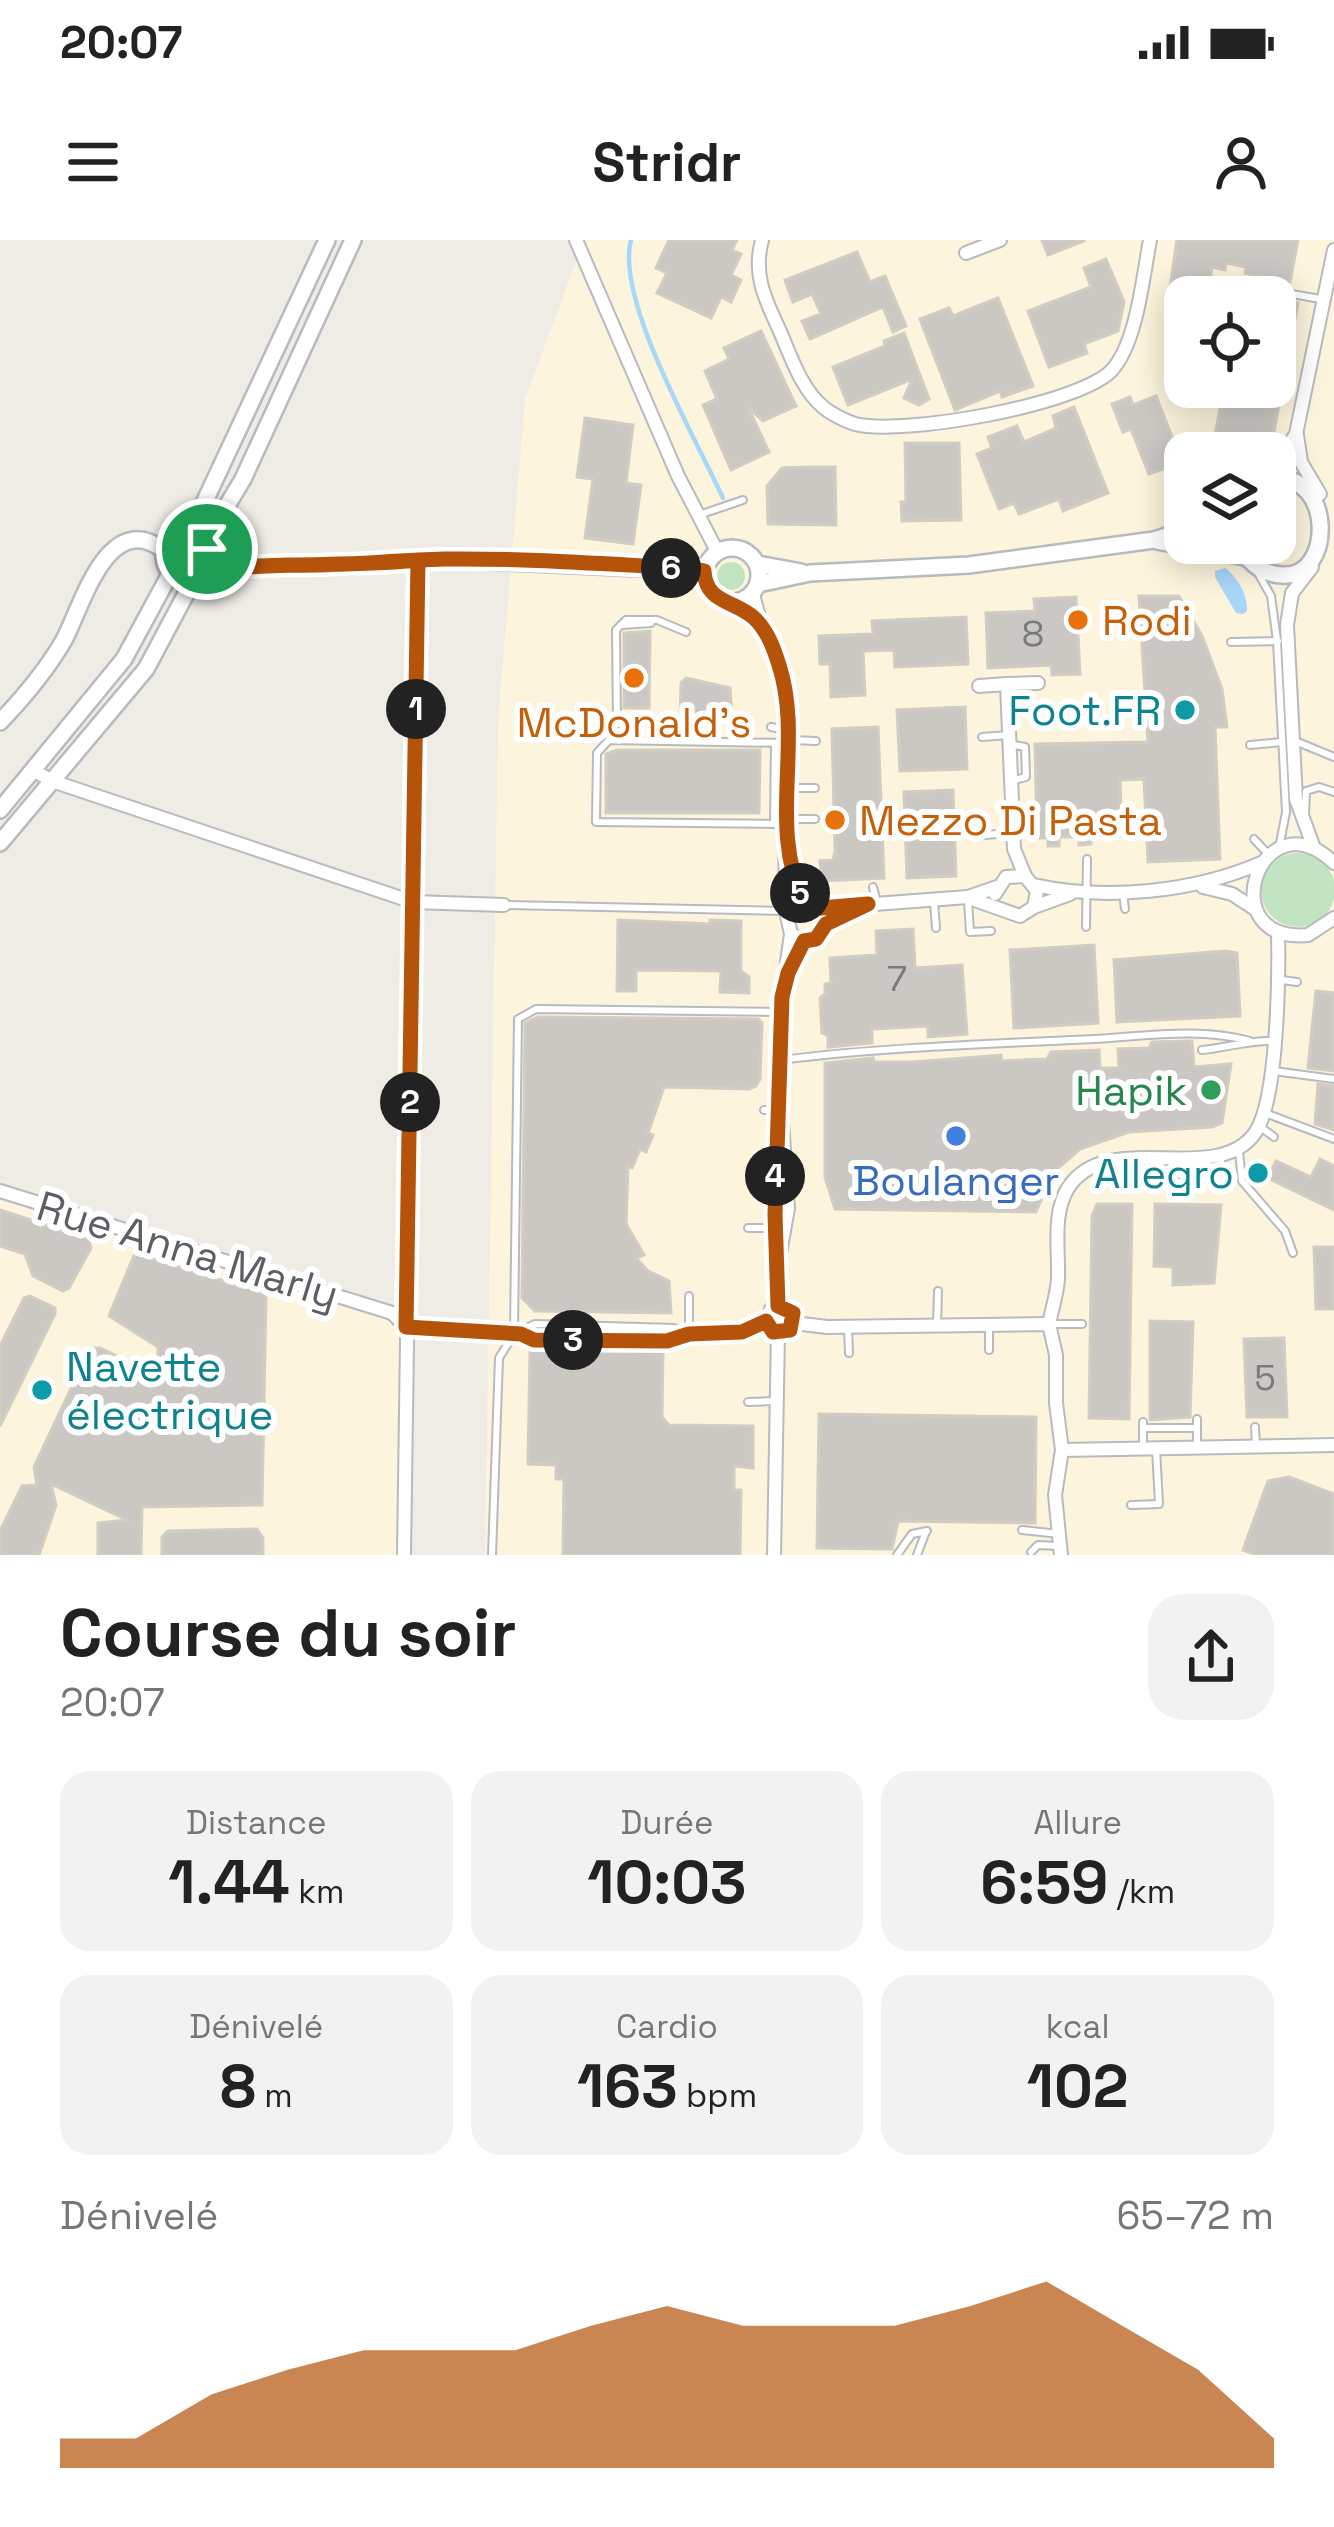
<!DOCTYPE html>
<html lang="fr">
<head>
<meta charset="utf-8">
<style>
	:root { --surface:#fff; --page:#f2f2f2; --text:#222; --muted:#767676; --accent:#b45309 }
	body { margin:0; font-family:"Space Grotesk",sans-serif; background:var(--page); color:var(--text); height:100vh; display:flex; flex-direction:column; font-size:45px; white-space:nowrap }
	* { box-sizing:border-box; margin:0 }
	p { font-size:39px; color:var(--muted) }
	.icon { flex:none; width:66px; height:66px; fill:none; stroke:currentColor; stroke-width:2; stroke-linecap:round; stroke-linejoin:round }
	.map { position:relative; height:1315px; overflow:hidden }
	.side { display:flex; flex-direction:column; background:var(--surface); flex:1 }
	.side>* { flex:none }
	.controls { position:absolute; left:1164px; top:36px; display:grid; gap:24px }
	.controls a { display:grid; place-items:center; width:132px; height:132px; border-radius:24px; background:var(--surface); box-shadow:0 6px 30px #0003; font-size:60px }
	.pin { position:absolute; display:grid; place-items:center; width:102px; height:102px; color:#fff; margin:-51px; border:6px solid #fff; border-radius:50%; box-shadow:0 3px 12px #0007 }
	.km { position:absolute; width:60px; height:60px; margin:-30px; border-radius:50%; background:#222; color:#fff; font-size:33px; line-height:60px; text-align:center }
	.round { display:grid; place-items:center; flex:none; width:126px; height:126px; border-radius:36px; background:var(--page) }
	.overview { display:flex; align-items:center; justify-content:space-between; height:204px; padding:0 60px }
	h1 { font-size:66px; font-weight:800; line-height:90px }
	.figures { display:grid; grid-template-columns:repeat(3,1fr); gap:18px; height:204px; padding:12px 60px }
	.figures div { display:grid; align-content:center; border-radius:30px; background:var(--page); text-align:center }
	.figures b { font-size:60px; font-weight:800 }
	.figures small { font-size:33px; font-weight:400 }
	.figures p { font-size:33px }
	.chart { height:336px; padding:24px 60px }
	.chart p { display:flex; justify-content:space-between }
	.chart svg { width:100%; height:216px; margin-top:12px; fill:var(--accent); opacity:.7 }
	.status { display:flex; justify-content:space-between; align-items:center; height:84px; padding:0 60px; background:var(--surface); direction:ltr }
	.status svg { height:33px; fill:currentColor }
	header { display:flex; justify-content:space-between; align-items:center; height:156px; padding:0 60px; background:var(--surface); font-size:54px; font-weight:800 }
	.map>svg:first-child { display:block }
	.commercial { fill:#fcf4dc; fill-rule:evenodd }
	.green { fill:#c3e4c2 }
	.water { fill:#a9d7fa }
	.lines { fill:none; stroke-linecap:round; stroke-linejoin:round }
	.stream { stroke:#a9d7fa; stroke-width:4.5 }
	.building { fill:#cbc8c4; stroke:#d2cdc3; stroke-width:3 }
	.service-casing { stroke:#b7babe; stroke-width:10 }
	.minor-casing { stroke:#b7babe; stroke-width:16 }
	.tertiary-casing { stroke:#b7babe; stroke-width:20 }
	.service { stroke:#fff; stroke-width:6 }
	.minor { stroke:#fff; stroke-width:12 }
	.tertiary { stroke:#fff; stroke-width:15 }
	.route-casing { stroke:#fff; stroke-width:24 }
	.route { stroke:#b45309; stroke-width:15 }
	.food-dot { fill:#e8710a; stroke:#fff; stroke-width:4.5 }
	.culture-dot { fill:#0f9aa8; stroke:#fff; stroke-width:4.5 }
	.leisure-dot { fill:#2e9e5b; stroke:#fff; stroke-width:4.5 }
	.shop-dot { fill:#3f7fe0; stroke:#fff; stroke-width:4.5 }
	.labels { text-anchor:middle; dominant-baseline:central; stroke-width:12; stroke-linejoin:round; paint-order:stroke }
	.number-label { font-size:36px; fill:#787a7c }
	.food-label { font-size:42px; fill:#c56008; stroke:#fff; text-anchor:start }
	.culture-label { font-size:42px; fill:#0d838f; stroke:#fff; text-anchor:end }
	.leisure-label { font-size:42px; fill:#27864d; stroke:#fff; text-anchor:end }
	.shop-label { font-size:42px; fill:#366cbe; stroke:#fff }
	.street-label { font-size:42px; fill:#5c6064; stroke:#fff }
</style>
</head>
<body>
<div class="status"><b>20:07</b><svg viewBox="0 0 49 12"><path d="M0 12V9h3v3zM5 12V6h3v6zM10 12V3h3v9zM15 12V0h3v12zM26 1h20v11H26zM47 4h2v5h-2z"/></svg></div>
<header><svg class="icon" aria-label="menu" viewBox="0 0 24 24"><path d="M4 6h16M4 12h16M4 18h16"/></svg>Stridr<svg class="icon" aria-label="person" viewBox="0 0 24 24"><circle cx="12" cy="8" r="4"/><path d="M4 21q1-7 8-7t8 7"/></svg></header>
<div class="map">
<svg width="1334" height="1315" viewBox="0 0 1334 1315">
	<rect width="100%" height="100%" fill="#eeece4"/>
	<g class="commercial">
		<path d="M584,0H1334V1315H485L498,480L525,159ZM1185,57H1275V147H1185ZM1185,213H1275V303H1185Z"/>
		<path d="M0,951L392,1073L406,1087L403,1315H0Z"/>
	</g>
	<g class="green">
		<circle cx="731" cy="336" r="14"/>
		<circle cx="1298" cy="650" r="37"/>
	</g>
	<path class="water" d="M1225,328C1237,336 1248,356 1247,371L1243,374L1236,373L1215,337V331Z"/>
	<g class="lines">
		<path class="stream" d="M631,0C615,59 696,199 723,258"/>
	</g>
	<g class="building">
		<path d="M669,0H737L732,10L741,14L731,35L741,40L731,62L721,57L711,78L657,53L667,33L656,28Z"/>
		<path d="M1042,0H1084V1L1048,15Z"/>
		<path d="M1177,0H1298L1290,42L1245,33L1246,27L1226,23L1225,30L1212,27L1209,46L1239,52L1238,57H1185V90L1171,88L1173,75L1166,74Z"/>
		<path d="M857,12L870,42L885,36L906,86L893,92L883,67L810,99L802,81L821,74L812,54L793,62L785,40Z"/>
		<path d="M1106,19L1124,62L1118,91L1084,104L1087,113L1049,127L1028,71L1091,47L1084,28Z"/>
		<path d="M998,58L1033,146L1002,157L1000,151L955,170L920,79L949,68L953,76Z"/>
		<path d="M1275,59L1298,63L1271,208L1268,213H1237L1233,198L1215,195L1224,147H1275Z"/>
		<path d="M761,91L796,166L763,181L748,167L769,212L731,230L703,165L717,159L705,131L729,119L724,108Z"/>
		<path d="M904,93L929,159L919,165L904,158L912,139L848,165L833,127L885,106L884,101Z"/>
		<path d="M1156,156L1182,222L1149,234L1131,189L1123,192L1112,164L1130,157L1133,165Z"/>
		<path d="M1074,167L1108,253L1063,271L1059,259L1019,274L1014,263L999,269L977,214L992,208L988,197L1017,186L1024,202L1056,188L1053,176Z"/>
		<path d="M585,178L633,185L626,243L641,245L633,304L585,298L593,239L577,237Z"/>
		<path d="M905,203H959L961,280L902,281L901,262H906Z"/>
		<path d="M811,227H835L836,285L768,284L767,246L782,228Z"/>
		<path d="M1139,356H1179L1202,396L1222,449L1227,487H1215L1220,619L1148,622L1144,539L1120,540L1122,595L1090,596L1091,604L1079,605V597H1059V606H1048V598H1037L1035,504L1148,502Z"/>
		<path d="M1076,357L1080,434L1052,435L1051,425L988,428L986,373L1035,371L1034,359Z"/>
		<path d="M966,377L968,424L895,427L894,410L863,411L865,455L831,457L830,424H820L819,396L873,394L872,381Z"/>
		<path d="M650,391L649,468H624V393Z"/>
		<path d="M686,438L730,448L732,477L680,479L681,443Z"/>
		<path d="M965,467L967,529L900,531L897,470Z"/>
		<path d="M878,487L884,638L821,641L820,621L833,620L835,611L832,489Z"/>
		<path d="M617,510H760L759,573H606V514Z"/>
		<path d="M953,550L956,636L907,638L904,552Z"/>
		<path d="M618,680L710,684V680L741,681V731L749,737V753L720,752L721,731L636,730V751H617Z"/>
		<path d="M913,689L915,728L962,725L967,794L928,797V786L872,789V803L828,807V796L822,793L820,758L825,754V744L831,743L830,718L877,715L876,691Z"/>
		<path d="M1094,705L1098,783L1014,788L1010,710Z"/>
		<path d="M1226,711L1237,713L1240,776L1117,782L1114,720Z"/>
		<path d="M1316,751L1334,753V831L1308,828Z"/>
		<path d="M538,777L758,779L762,783L760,839L756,846L749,849L664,847L648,893L653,895L646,912L640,909L632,928L628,926L626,984L644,1015L636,1018L648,1031L669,1041L671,1073L535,1071L522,1058L525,783Z"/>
		<path d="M1192,801L1194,827L1231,824L1222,883L1212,887L1129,892L1080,909L1052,934L1036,972L835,969L825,937V823L873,818L874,822H913L1001,815V821L1047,819L1051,812L1099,810L1100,828H1119L1118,809L1149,808L1152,802Z"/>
		<path d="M1318,844L1334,846V890L1315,884Z"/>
		<path d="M1320,919L1334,926V970L1268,938L1276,921L1311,937Z"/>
		<path d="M1097,964H1132L1129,1179L1089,1178L1092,976Z"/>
		<path d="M1155,964L1221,965L1214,1043L1173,1045V1027L1154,1026Z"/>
		<path d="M0,970L88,998L91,1008L69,1048L63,1051L33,1036L25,1014L0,1006Z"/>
		<path d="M1314,1007H1334V1069H1316Z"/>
		<path d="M135,1013L266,1054L262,1265L142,1267L141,1315H98V1283L127,1280L51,1244L56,1265L39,1315H0V1291L22,1246L37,1245L34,1227L90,1108H100L158,1135V1107L109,1076Z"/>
		<path d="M30,1056L55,1068V1074L0,1186V1106L24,1058Z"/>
		<path d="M1150,1081L1193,1082L1190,1177L1150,1180Z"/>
		<path d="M1284,1098L1287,1177H1247L1244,1099Z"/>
		<path d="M617,1108H663L662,1177L669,1185L753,1186V1228L734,1226V1250H741L740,1315H563L564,1239H556V1225L528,1224L530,1110Z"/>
		<path d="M819,1174L1036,1177L1035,1283L898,1281L892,1309L817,1308Z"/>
		<path d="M1289,1237L1334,1254V1315H1257L1243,1310L1268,1241Z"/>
		<path d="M257,1289L263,1298V1315H162V1297L168,1291Z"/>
	</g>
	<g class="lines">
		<defs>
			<g id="service">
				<path d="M1248,46L1320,59"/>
				<path d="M702,274L743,260"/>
				<path d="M653,310V327"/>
				<path d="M1258,333L1271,356L1277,401L1286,572L1279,608"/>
				<path d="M622,385L651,383"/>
				<path d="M1231,402L1278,401"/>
				<path d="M662,486L617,484L616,390L626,380H657L686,392"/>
				<path d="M771,487L787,490"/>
				<path d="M982,497L1009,495"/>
				<path d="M791,500L816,501"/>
				<path d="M1295,501L1334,517"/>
				<path d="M1009,504L1025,507L1026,537L1011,541"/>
				<path d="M1250,505L1282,502"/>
				<path d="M790,548H815"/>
				<path d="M1305,575L1306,551L1319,547L1334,552"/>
				<path d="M786,579H815"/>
				<path d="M774,584L775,503"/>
				<path d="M783,584L596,582L597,513L609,500L785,503"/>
				<path d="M985,595L1010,593"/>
				<path d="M1254,599L1269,615"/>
				<path d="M873,647L877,663"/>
				<path d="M1123,653L1125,669"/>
				<path d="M968,661L970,692L991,691"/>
				<path d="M934,662L936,688"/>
				<path d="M505,665L786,671"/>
				<path d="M1086,687L1087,619"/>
				<path d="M1282,740L1297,742"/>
				<path d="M1202,810C1226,808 1248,800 1273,801"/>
				<path d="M781,820C885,807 990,804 1094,799C1145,796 1201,787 1250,801"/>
				<path d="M1274,831L1334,839"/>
				<path d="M764,870H777"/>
				<path d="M1265,873L1334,899"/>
				<path d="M1259,886L1274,897"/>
				<path d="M1239,911L1242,941L1285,991L1293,1013"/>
				<path d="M1150,918L1152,940L1157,944L1215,941L1221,936V915"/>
				<path d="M748,988H775"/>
				<path d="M689,1056V1095"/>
				<path d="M989,1083V1110"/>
				<path d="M937,1084L938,1051"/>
				<path d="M1053,1084H1082"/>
				<path d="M848,1087L849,1113"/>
				<path d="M514,1091L518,779L536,769L778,772"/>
				<path d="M522,1094L534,1100L667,1101L689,1095L742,1092L766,1081"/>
				<path d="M748,1162L776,1161"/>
				<path d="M1197,1179V1207"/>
				<path d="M1143,1182V1208"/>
				<path d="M1255,1187L1256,1206"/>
				<path d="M1143,1188H1197"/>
				<path d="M1131,1265L1159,1264L1156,1209"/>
				<path d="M1022,1290L1060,1294"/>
				<path d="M1031,1312L1038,1305L1057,1306"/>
				<path d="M492,1315L499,1118L514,1094L535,1084L674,1088L689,1095"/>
				<path d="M897,1315L912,1294L927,1291"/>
				<path d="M917,1315L925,1294"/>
			</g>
			<g id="minor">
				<path d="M576,0L678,236L717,311"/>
				<path d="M762,0C753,33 764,57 778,87C790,113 800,148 823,167C830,173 845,181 855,184C902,196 1077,165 1111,131C1137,104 1143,36 1150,0"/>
				<path d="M966,13L1000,0"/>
				<path d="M1297,195L1301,222L1320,254"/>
				<path d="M1275,227L1296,194L1334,10"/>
				<path d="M1312,327L1292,353L1287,385L1296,559L1314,608"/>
				<path d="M753,353C760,393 783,425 787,467C793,534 779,604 789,671"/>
				<path d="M734,363L757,380"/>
				<path d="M979,446L1007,444"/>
				<path d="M33,530L52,541L413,662L504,665"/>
				<path d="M1334,623C1260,553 1210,704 1308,695L1334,678"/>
				<path d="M1025,636L1014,609L1007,444L1038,443"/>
				<path d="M1034,645C1106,661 1194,652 1261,623"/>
				<path d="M1203,647L1232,654L1255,669"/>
				<path d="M995,654L1006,637L1025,636L1037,651L1034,667"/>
				<path d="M969,658L1020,676L1034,667L1070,654"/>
				<path d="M821,668L968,657L997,647"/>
				<path d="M826,684L862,667"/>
				<path d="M776,905L778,1066"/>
				<path d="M0,951L392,1073L406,1087L514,1094"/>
				<path d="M778,1025L788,968L780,853L782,757L791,694L787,676L798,663L810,662L821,668L826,678L821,695L804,701L791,694"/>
				<path d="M794,1083L827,1087L1049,1084L1056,1115V1163L1062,1210L1055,1255L1061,1315"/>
				<path d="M1049,1084C1052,1069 1057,1054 1058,1039C1059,1009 1052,974 1068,948C1107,887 1216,948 1255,893C1278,860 1279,735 1278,692"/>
				<path d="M1062,1210L1334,1205"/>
				<path d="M404,1315L418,321"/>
				<path d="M774,1315L778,1093L766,1081L771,1069L782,1066L793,1073L794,1083L786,1092L778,1093"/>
			</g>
			<g id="tertiary">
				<path d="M189,295L327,0"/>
				<circle cx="186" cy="317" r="22"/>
				<path d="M1157,301L1245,317"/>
				<path d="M1238,303C1247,321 1261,334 1282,335C1334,339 1334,234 1275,239"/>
				<path d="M204,304L243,239L353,0"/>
				<circle cx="732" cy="335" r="27"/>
				<path d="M757,324L801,332"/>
				<path d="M201,333L242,324L351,326L440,319L704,331"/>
				<path d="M758,344L810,333L969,325L1154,300L1185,290"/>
				<path d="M0,482C25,456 46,431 64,400C83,364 108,267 165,311"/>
				<path d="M0,570L124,419L171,332"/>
				<path d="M0,603L146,429L187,352V339"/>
			</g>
		</defs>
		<use href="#service" class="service-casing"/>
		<use href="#minor" class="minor-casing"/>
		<use href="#tertiary" class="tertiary-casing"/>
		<use href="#service" class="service"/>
		<use href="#minor" class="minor"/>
		<use href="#tertiary" class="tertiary"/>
	</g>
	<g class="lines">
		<defs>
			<path id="route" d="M207,309L208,321L201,333C272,320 346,328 418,320L406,1087L521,1094L534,1100L667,1101L689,1094L742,1092L766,1081L773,1092L790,1090L793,1073L778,1066L775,974L782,757L788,733L804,701L816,699L826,684L868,664L821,668L804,661C767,587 804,502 779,425C774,409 767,389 753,377C733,360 706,363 704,331L684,328C604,324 524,318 444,319C391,320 340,327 287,325C273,325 254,328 241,324C230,321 218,313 207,309"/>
		</defs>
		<use href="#route" class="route-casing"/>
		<use href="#route" class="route"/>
	</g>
	<g class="food-dot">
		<circle cx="1078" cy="380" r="12"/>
		<circle cx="634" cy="438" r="12"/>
		<circle cx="835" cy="580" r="12"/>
	</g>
	<g class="culture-dot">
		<circle cx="1185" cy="470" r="12"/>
		<circle cx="1258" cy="933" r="12"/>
		<circle cx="42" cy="1150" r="12"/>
	</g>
	<circle class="leisure-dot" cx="1211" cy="850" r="12"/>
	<circle class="shop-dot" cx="956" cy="896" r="12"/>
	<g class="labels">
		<g class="number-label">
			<text x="1033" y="394">8</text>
			<text x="897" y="739">7</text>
			<text x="1265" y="1138">5</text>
		</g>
		<g class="food-label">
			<text x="1102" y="380">Rodi</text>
			<text x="634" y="482" text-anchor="middle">McDonald's</text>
			<text x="859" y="580">Mezzo Di Pasta</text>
		</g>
		<g class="culture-label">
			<text x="1161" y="470">Foot.FR</text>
			<text x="1234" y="933">Allegro</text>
			<text x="66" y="1126" text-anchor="start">Navette<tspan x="66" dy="48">électrique</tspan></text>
		</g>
		<g class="leisure-label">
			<text x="1187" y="850">Hapik</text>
		</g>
		<g class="shop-label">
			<text x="956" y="940">Boulanger</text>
		</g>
		<g class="street-label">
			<text transform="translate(188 1010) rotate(17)">Rue Anna Marly</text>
		</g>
	</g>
</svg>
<div class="controls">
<a><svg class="icon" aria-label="locate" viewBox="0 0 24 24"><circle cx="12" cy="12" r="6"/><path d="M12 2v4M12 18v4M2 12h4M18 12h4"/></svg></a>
<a><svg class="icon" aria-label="layers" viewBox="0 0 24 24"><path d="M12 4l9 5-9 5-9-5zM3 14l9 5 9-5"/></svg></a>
</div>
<div class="pin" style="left:207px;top:309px;background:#1e9e55"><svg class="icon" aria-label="arrive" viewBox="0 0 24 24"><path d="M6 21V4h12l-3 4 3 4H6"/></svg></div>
<b class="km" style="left:416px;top:469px">1</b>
<b class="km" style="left:410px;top:862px">2</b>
<b class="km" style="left:573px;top:1100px">3</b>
<b class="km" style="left:775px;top:936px">4</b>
<b class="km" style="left:800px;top:653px">5</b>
<b class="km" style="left:671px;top:328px">6</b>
</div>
<section class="side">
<div class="overview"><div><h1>Course du soir</h1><p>20:07</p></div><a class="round"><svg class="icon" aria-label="share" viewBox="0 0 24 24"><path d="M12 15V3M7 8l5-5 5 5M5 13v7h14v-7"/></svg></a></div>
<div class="figures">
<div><p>Distance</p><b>1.44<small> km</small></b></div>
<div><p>Durée</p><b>10:03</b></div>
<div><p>Allure</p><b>6:59<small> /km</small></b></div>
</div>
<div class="figures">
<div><p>Dénivelé</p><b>8<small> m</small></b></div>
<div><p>Cardio</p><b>163<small> bpm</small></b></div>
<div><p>kcal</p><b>102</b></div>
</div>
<div class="chart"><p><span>Dénivelé</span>65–72 m</p>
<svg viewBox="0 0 160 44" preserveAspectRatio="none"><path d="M0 44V38L10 38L20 29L30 24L40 20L50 20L60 20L70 15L80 11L90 15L100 15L110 15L120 11L130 6L140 15L150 24L160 38V44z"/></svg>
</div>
</section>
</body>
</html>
